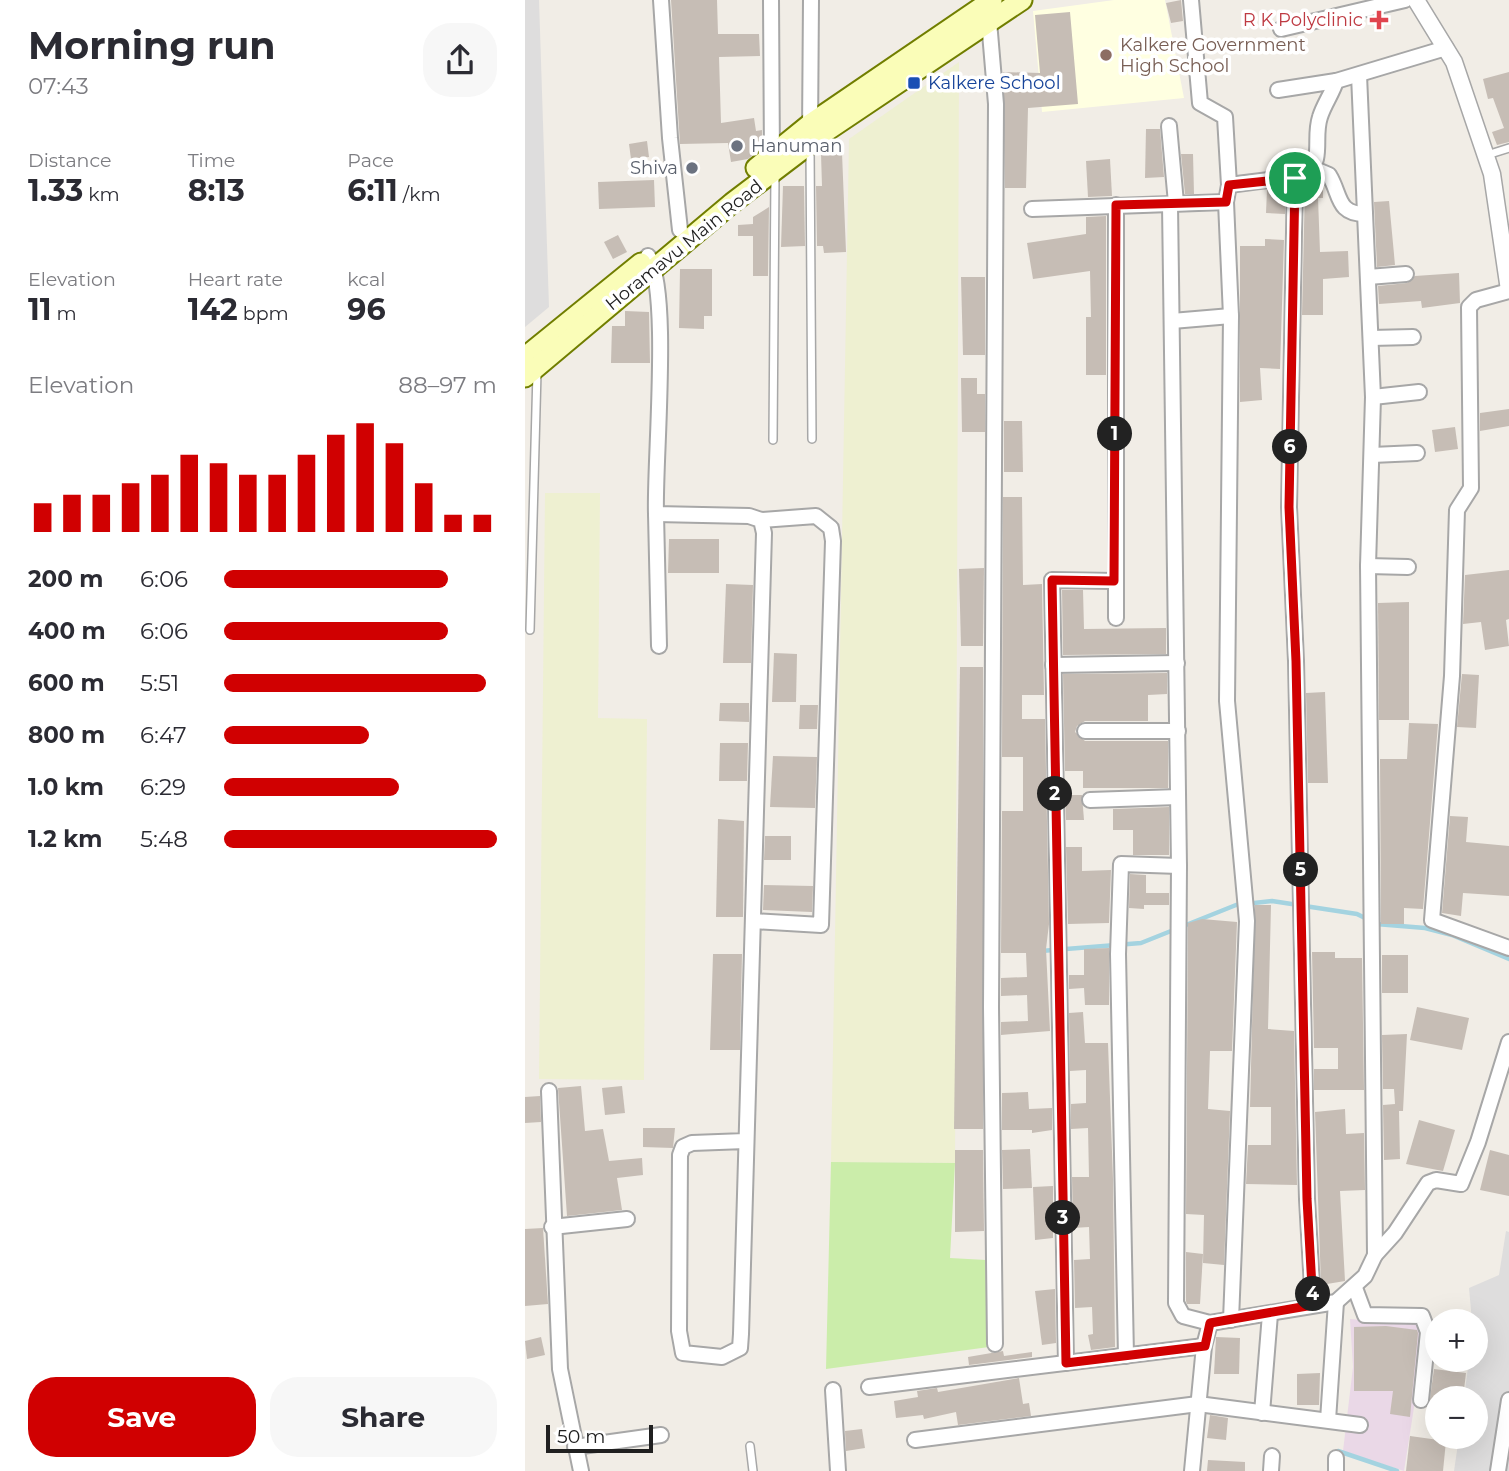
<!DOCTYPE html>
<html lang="en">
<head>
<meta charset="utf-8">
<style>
	:root { --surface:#fff; --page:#f7f7f7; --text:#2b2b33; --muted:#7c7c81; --accent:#d00001 }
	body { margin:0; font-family:Montserrat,sans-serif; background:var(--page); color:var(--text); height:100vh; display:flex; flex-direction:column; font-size:26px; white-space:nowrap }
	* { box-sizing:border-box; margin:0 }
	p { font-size:23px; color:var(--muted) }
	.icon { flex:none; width:38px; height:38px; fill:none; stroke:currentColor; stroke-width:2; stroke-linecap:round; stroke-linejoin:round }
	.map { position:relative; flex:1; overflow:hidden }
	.side { display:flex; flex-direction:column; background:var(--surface); width:525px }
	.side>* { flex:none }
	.fabs { position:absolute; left:900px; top:1309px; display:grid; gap:14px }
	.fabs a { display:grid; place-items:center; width:63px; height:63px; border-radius:50%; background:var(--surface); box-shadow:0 7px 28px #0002; font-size:35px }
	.scale { position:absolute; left:21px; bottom:18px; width:107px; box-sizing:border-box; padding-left:7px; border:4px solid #202020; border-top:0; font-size:19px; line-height:24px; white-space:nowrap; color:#202020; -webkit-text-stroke:5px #fff; paint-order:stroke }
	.pin { position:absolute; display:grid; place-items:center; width:60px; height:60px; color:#fff; margin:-30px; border:4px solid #fff; border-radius:50%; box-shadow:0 2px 7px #0007 }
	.km { position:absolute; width:35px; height:35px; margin:-18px; border-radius:50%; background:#222; color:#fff; font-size:19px; line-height:35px; text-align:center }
	.round { display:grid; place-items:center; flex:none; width:74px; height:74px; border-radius:28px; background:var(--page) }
	.headline { display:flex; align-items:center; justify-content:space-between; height:119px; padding:0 28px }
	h1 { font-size:38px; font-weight:700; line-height:52px }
	.stats { display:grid; grid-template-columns:repeat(3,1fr); gap:10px; height:119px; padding:7px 28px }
	.stats div { display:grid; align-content:center }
	.stats b { font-size:30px; font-weight:700 }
	.stats small { font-size:19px; font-weight:400 }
	.stats p { font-size:19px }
	.chart { height:196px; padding:14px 28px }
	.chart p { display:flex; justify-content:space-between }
	.chart svg { width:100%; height:126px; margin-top:7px; stroke:var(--accent); stroke-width:6 }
	.cta { display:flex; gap:14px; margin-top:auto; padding:14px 28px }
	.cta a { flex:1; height:80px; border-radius:28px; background:var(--accent); color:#fff; font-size:28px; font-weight:700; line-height:80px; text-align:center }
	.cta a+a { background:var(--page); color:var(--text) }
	ul { padding:0 28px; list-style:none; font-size:23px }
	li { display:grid; grid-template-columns:112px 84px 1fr; align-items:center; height:52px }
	li i { height:18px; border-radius:9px; background:var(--accent) }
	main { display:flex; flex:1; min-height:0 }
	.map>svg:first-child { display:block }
	.residential { fill:#dedddd }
	.industrial { fill:#ead8e7 }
	.education { fill:#ffffe1 }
	.farmland { fill:#eef0d1 }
	.grass { fill:#cbedaa }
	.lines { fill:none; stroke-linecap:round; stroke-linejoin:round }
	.stream { stroke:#a4d3e0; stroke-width:4.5 }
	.building { fill:#c6bdb5 }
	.service-casing { stroke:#a7a7a7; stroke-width:10 }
	.minor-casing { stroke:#a7a7a7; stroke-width:18 }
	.tertiary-casing { stroke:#a7a7a7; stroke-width:19 }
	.secondary-casing { stroke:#717e00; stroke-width:23 }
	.service { stroke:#fff; stroke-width:7 }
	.minor { stroke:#fff; stroke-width:14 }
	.tertiary { stroke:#fff; stroke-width:16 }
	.secondary { stroke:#fafdb8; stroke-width:19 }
	.route-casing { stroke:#fff; stroke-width:14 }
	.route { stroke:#d00001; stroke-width:9 }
	.health-dot { fill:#e0444e; stroke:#fff; stroke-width:2.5 }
	.education-dot { fill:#8d6e63; stroke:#fff; stroke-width:2.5 }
	.transit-dot { fill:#1a4fb4; stroke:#fff; stroke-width:2.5 }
	.worship-dot { fill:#6b7280; stroke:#fff; stroke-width:2.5 }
	.labels { text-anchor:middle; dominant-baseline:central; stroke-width:7; stroke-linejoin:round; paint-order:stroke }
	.health-label { font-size:18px; fill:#be3a42; stroke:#fff; text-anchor:end }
	.education-label { font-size:18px; fill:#785e54; stroke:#fff; text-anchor:start }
	.transit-label { font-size:18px; fill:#164399; stroke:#fff; text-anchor:start }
	.worship-label { font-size:18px; fill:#5b616d; stroke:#fff; text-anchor:start }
	.street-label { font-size:18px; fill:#202020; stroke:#fff }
</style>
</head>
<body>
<main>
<section class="side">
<div class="headline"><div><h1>Morning run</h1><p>07:43</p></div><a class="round"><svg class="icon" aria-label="share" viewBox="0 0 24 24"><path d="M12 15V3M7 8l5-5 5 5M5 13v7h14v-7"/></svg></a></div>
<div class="stats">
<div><p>Distance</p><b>1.33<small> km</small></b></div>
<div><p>Time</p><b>8:13</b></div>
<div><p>Pace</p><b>6:11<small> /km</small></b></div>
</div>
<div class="stats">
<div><p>Elevation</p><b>11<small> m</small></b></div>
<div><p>Heart rate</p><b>142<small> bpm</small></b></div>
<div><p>kcal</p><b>96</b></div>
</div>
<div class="chart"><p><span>Elevation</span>88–97 m</p>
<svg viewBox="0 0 160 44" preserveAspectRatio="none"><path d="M5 44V34M15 44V31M25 44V31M35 44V27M45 44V24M55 44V17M65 44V20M75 44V24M85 44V24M95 44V17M105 44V10M115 44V6M125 44V13M135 44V27M145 44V38M155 44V38"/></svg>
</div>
<ul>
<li><b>200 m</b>6:06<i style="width:82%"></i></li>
<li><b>400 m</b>6:06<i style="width:82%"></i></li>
<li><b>600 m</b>5:51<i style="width:96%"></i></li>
<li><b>800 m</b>6:47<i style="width:53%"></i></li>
<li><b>1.0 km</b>6:29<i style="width:64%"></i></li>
<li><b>1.2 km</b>5:48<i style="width:100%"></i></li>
</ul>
<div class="cta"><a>Save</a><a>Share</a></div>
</section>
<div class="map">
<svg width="984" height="1471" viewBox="0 0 984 1471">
	<rect width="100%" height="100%" fill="#f1ede6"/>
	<g class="residential">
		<path d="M0,0H14L24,307L0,327Z"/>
		<path d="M981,1231L984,1232V1471H929L934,1437H950V1398H939L944,1360H950V1321H947L944,1288L974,1275Z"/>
	</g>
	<path class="industrial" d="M825,1319L902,1325L879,1471L818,1451L828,1367Z"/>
	<path class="education" d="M589,0H640L659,98L517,112L508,11Z"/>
	<g class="farmland">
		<path d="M434,62L430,1163L306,1162L324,139Z"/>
		<path d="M20,493H75L73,718L122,719L119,1080L14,1079Z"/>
	</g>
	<path class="grass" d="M306,1162L430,1163L425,1258L461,1260L464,1347L301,1369Z"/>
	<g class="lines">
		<g class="stream">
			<path d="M851,924L900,928L927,935L984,959"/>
			<path d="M516,951L616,943L711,905L747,901L832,914L844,920"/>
			<path d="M813,1451L872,1471"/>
		</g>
	</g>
	<g class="building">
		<path d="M146,0H192L193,34H234L235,56L194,57L196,123L229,118L231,131L237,130V143L227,144L229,154L223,159L206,162L203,143L155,144Z"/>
		<path d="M656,0L658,21L646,23L641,3Z"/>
		<path d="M545,12L553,104L503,108L501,188H480L478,72L515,73L510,15Z"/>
		<path d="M984,72V142L972,145L967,132L979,128L968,98L963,99L958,79Z"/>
		<path d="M621,129H635L639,177L620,178Z"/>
		<path d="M122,141L124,157L106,159L104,144Z"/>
		<path d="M317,153L321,252L299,253L298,246H292L291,186H297L296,154Z"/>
		<path d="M656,154H668L669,194H660Z"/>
		<path d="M585,159L587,196L563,197L561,161Z"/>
		<path d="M129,180L130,207L74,209L73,182Z"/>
		<path d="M786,183L798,185V198H793L795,252L823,251L824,277L798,279V315H777L780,185Z"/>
		<path d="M258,186H279L280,246L256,247Z"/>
		<path d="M760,187V214L741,213L742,190Z"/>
		<path d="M864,201L870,265L852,267L849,202Z"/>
		<path d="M244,207L243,276H228V236H213V225L228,224V217Z"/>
		<path d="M581,216V375H561V317H566L565,271L508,279L502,243L561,234V217Z"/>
		<path d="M93,235L102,252L88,259L79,242Z"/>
		<path d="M740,239L759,240L755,369L735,368L737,400L715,402V246H740Z"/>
		<path d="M155,269H187V316H179V329L154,328Z"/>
		<path d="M934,273L935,303L897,308L896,301L854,304L853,286L882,283L890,276Z"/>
		<path d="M436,277H460V355H438Z"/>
		<path d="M100,311L124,312L125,363H86L87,326H100Z"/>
		<path d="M436,378H452V394H460V432H437Z"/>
		<path d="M984,409V426L955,431V413Z"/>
		<path d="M479,421H497L498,472H479Z"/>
		<path d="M930,427L933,449L910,452L907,430Z"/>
		<path d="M478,497H497L498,585L517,584L519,695H497V719H520L524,924L521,949L525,1031L476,1035V1022L503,1021L502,995L476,996V978L502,977L501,953H476L477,811H498V757H477Z"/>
		<path d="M144,539H194V573H143Z"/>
		<path d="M459,568L458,646H436L434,569Z"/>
		<path d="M984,570V619L981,620L984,646L960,650L956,622L938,624L940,575Z"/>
		<path d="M201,584L228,585L226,663H198Z"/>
		<path d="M537,590H558L559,629L641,628V654L538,655Z"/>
		<path d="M884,602V720H854L853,603Z"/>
		<path d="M249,653L272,654L271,702H247Z"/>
		<path d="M435,667H458V1129H429Z"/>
		<path d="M642,673V694L623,695V721H560L552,726L550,732L560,741H643V788H558V771H540L538,674Z"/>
		<path d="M937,674L954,675L951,728L932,727Z"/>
		<path d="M800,692L803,783H783L781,693Z"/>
		<path d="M195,703H224V722L194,721Z"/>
		<path d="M275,705H293L292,729H274Z"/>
		<path d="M884,723L913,724L898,909L879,908V924H856L855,759H882Z"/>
		<path d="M195,743H223L222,781H194Z"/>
		<path d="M248,756L292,757L290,808L245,807Z"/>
		<path d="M540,795H557L559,820H541Z"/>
		<path d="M644,807V855H608V830H588V809Z"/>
		<path d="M925,816L943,817L941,842L984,846V896L938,893L936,916L917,913Z"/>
		<path d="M193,819L219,821L218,917H191Z"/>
		<path d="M240,836H266V860H239Z"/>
		<path d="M541,847H557V871L586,870L584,923L543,924Z"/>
		<path d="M605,874L621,875V893H644V905H619V909L604,908Z"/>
		<path d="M239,885L288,886L287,912L238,910Z"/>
		<path d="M730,905H746L743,1029L769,1031L772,1185L721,1184L723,1145H746V1107H725Z"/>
		<path d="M677,919L712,922L707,1051H685L683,1109L705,1111L699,1265L678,1263L679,1215L661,1214L663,923Z"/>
		<path d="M584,948V1005H560L559,988L544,989V975H559V949Z"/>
		<path d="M787,952H810V958H837L839,1090H789V1069H813V1048H789Z"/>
		<path d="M188,954H217L215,1050H185Z"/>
		<rect x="857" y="955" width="26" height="38"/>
		<path d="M892,1007L944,1018L937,1050L885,1040Z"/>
		<path d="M558,1012L560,1043H583L588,1179L590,1347L566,1350L563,1335L568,1334L567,1307L550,1308L549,1260L565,1259L564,1227L548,1228L547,1177H564L563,1128L546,1129V1104L561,1103V1070L545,1071L544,1013Z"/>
		<path d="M882,1034L878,1111H874L875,1159L859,1160L858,1105L870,1104L869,1089H858L857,1035Z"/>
		<path d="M56,1086L60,1131L78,1129L84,1161L117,1158L118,1175L92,1178L97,1210L42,1216L33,1088Z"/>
		<path d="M97,1086L100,1113L80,1115L77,1088Z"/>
		<path d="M503,1092L504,1109L527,1108V1130L507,1133V1130H477V1093Z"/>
		<path d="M15,1096L16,1122L0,1123V1097Z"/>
		<path d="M820,1109L821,1134L839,1133L840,1190L815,1191L820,1281L796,1285L790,1112Z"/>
		<path d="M894,1120L930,1130L918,1171L881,1164Z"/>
		<path d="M118,1128H150L148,1148L118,1147Z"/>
		<path d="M505,1149L507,1188L478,1189L477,1150Z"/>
		<path d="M430,1150H458L459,1231L430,1232Z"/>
		<path d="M965,1150L984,1155V1196L955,1190Z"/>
		<path d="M528,1186V1238L510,1240L508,1187Z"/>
		<path d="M18,1228L23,1304L0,1306V1229Z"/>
		<path d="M661,1252L678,1254L675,1304H662L661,1301Z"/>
		<path d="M530,1289L531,1343L517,1345L510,1291Z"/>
		<path d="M861,1326L892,1330L893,1333L885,1417L865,1414L868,1391H829V1327Z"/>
		<path d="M16,1337L20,1355L2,1359L0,1341Z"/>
		<path d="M691,1337L715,1338L714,1374H689Z"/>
		<path d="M478,1351L479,1356L507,1352V1357L444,1365L443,1357Z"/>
		<path d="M909,1369L941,1373L938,1398H912V1407L904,1406Z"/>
		<path d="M795,1373L794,1405H772V1374Z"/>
		<path d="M494,1378L498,1404L504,1403L506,1416L433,1425L431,1412L399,1419L398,1415L371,1418L369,1401L393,1397L392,1391L412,1388L413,1392Z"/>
		<path d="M685,1415L703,1418L701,1440L682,1438Z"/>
		<path d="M337,1429L340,1448L321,1451L320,1431Z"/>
		<path d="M885,1436L921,1441L918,1471H881Z"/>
		<path d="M683,1460L720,1462V1471H682Z"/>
	</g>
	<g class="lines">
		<defs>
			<g id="service">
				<path d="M285,148L287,439"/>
				<path d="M962,155L984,148"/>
				<path d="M248,440L250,175"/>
				<path d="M5,630L12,372"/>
				<path d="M225,1446L228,1471"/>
			</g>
			<g id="minor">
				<path d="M136,0L145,138L155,230"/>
				<path d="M246,0L247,160"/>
				<path d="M666,0L675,103L700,117L704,185L701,202L706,316L702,701L722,921L706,1320"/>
				<path d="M464,21L471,104L466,1007L470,1344"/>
				<path d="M756,29L880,0"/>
				<path d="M753,90L811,81"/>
				<path d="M644,126L651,203"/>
				<path d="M285,132L286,0"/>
				<path d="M790,169L804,175C816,194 811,214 840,214"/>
				<path d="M770,178L764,507L771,661L782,1199L788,1305"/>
				<path d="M704,185L782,175C799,158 788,138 795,117C799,104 807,94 811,81L921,48"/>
				<path d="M591,205V618"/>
				<path d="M645,205L654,866L651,1303L658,1316L685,1323L811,1302L840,1276L850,1255L843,566L848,397L834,75"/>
				<path d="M507,209L701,202"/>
				<path d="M123,256C146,289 129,464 131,514L224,516L236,520L239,533L216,1334L215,1348L197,1357L158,1353L154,1331L155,1155L158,1147L167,1143L220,1141"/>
				<path d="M843,277L881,274"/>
				<path d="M984,291L951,300L944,307L946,488L932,510L927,676L907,920L984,948"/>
				<path d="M647,321L706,316"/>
				<path d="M846,338L888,337"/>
				<path d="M848,397L894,392"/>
				<path d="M847,455L892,453"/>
				<path d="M131,514L134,646"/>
				<path d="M843,566L883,567"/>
				<path d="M528,665L652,663"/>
				<path d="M560,731H653"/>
				<path d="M565,800L653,797"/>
				<path d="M228,921L296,925L308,541L306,528L291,516L236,520"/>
				<path d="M24,1091L35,1369L56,1471"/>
				<path d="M27,1227L102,1219"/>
				<path d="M850,1255L870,1233L903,1183L911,1180L936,1184L953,1142L984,1042"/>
				<path d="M830,1288L840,1315L897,1316L903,1332L896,1400"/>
				<path d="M601,1356L593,954L596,864L654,866"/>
				<path d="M541,1363L527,580L589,581"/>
				<path d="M344,1387L679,1346"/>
				<path d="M308,1390L313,1471"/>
				<path d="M737,1413L745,1314"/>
				<path d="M803,1420L811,1302"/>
				<path d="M390,1440L673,1404L835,1425"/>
				<path d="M50,1447L136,1435"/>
				<path d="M667,1471L679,1346L685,1323"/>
				<path d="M746,1471L747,1456"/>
				<path d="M811,1471V1458"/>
				<path d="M973,1471L984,1400"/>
			</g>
			<path id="tertiary" d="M891,0L929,62L967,174L984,290"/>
			<g id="secondary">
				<path d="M231,168L285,124L467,0"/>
				<path d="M0,357L116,263"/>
				<path d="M0,377L207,203L303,130L497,0"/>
			</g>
		</defs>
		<use href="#service" class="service-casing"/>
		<use href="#minor" class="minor-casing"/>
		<use href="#tertiary" class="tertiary-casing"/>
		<use href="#secondary" class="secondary-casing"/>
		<use href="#service" class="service"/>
		<use href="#minor" class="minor"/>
		<use href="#tertiary" class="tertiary"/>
		<use href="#secondary" class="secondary"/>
	</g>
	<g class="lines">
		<defs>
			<path id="route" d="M770,178L764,507L771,661L782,1199L788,1305L685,1323L680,1346L541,1363L527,580L589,581L591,205L701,202L704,185Z"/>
		</defs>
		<use href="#route" class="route-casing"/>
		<use href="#route" class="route"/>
	</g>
	<path class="health-dot" d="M850.5 9.5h7v7h7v7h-7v7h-7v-7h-7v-7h7z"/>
	<circle class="education-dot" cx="581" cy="55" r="7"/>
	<rect class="transit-dot" x="382" y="76" width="14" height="14" rx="3.5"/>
	<g class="worship-dot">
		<circle cx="212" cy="146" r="7"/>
		<circle cx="167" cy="168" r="7"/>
	</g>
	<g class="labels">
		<g class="health-label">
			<text x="838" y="20">R K Polyclinic</text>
		</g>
		<g class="education-label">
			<text x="595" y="45">Kalkere Government<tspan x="595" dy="21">High School</tspan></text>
		</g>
		<g class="transit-label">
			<text x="403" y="83">Kalkere School</text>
		</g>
		<g class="worship-label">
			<text x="226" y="146">Hanuman</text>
			<text x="153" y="168" text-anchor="end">Shiva</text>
		</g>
		<g class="street-label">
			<text transform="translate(159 245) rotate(-39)">Horamavu Main Road</text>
		</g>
	</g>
</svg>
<div class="fabs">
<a>+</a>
<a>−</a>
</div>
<div class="scale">50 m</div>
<div class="pin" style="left:770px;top:178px;background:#1e9e55"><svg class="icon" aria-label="arrive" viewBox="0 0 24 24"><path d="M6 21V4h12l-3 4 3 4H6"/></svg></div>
<b class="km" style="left:590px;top:434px">1</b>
<b class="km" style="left:530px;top:794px">2</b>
<b class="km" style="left:538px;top:1218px">3</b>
<b class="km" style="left:788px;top:1294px">4</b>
<b class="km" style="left:776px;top:870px">5</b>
<b class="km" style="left:765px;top:447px">6</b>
</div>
</main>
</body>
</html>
